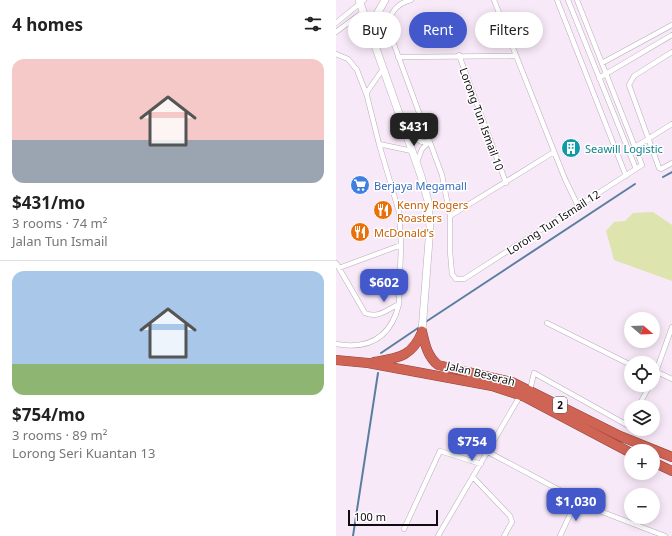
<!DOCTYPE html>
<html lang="en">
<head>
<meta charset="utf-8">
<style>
  :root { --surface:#fff; --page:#f2f2f2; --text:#222; --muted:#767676; --line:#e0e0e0; --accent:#4258cb }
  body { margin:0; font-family:"Noto Sans",sans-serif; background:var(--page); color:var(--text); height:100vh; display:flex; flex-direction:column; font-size:15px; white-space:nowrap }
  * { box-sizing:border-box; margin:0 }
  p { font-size:13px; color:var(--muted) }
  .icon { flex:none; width:22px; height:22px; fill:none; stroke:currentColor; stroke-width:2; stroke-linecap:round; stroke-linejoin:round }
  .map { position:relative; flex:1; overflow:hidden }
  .details { display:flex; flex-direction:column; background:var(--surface); width:336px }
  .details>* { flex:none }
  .top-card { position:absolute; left:12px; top:12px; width:264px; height:36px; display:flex; gap:8px }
  .needle { width:26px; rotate:109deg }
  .controls { position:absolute; left:288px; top:312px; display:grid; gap:8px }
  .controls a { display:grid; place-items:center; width:36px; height:36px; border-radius:50%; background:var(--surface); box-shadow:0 2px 10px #0003; font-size:20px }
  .scale { position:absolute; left:12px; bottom:10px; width:90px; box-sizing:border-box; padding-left:4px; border:2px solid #100b10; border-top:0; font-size:11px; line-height:14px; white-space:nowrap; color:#100b10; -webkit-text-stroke:3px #fff; paint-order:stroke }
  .price { position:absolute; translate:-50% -34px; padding:0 9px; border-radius:8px; background:var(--accent); color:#fff; font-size:13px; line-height:26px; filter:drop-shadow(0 1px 2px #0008) }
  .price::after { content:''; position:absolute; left:50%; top:24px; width:12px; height:9px; margin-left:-6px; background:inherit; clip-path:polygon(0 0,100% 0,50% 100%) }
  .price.active { background:#222; color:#fff }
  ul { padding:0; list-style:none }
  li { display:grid; align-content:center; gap:8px; height:212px; padding:0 12px }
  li+li { border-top:1px solid var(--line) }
  li span { display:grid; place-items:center; height:124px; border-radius:12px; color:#555 }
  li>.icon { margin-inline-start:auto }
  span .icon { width:72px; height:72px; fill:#fffc; stroke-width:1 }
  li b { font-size:17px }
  h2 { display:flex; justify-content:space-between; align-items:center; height:48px; padding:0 12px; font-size:17px }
  .tag { padding:0 14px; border-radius:18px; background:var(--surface); box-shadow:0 2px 10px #0003; font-size:14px; line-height:36px }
  .tag.active { background:var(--accent); color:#fff }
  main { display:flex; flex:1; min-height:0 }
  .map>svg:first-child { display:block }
  .green { fill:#dde4ad }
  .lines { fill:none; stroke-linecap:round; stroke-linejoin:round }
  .stream { stroke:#5b7ea0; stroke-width:2 }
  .street-casing { stroke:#baacba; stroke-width:5.5 }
  .secondary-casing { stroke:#baacba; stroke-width:8 }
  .highway-casing { stroke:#8d453c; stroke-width:10 }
  .street { stroke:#fff; stroke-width:4.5 }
  .secondary { stroke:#fff; stroke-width:7 }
  .highway { stroke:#d06454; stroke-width:9 }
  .labels { text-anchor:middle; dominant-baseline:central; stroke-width:3; stroke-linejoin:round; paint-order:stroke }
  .shield { fill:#fff; stroke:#585458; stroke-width:1 }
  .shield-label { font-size:10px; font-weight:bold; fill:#100b10 }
  .street-label { font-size:11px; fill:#100b10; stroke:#fff }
  .culture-label { font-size:11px; fill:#0d838f; stroke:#fff; text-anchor:start }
  .shop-label { font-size:11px; fill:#366cbe; stroke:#fff; text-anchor:start }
  .food-label { font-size:11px; fill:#c56008; stroke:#fff; text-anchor:start }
</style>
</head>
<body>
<main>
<section class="details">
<h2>4 homes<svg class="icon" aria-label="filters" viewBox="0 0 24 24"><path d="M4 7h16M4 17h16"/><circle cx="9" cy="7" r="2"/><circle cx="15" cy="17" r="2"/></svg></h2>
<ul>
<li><span style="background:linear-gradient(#f6c9c9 65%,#9aa5b1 0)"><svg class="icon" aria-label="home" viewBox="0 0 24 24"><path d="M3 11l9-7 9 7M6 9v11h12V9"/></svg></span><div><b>$431/mo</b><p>3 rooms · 74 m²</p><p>Jalan Tun Ismail</p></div></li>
<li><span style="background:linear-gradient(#a9c7e8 75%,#8fb573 0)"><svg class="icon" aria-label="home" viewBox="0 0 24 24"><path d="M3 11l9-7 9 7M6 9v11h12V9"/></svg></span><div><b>$754/mo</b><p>3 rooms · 89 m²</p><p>Lorong Seri Kuantan 13</p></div></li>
</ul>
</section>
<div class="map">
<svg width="336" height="536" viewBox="0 0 336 536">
  <rect width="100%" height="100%" fill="#f8e9f8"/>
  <path class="green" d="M 317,212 L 336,225 L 336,281 L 278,260 L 270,231 L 278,222 L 289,221 L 297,213 Z"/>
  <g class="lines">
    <path class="stream" d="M 327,177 L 336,172
      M 88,323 L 299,184
      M 45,353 L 85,326
      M 17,536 L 42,373"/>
    <defs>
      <path id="street" d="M 75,0 C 60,3 51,16 53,31 L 106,175 L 114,216 L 114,251 L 116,274 L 120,279 L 128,279 L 306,165 L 241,0
        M 158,0 L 229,179 L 242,206
        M 221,0 L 290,176
        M 232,0 L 300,169
        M 0,23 L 28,0
        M 0,32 L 27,12
        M 336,52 L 298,76 L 293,85 L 323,168 L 325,169 L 336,163
        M 0,54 L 12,59 L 21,70 L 31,96 L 43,144 L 63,212 L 65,245 L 63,304 C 52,309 42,319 29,313 L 0,263
        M 123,55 L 170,183
        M 62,57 L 180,56
        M 266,63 L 336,25
        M 263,78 L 336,35
        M 31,96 L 31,92 L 47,69
        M 71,134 L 86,142 L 93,142
        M 43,144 L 76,151
        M 299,147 L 336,124
        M 81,162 L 86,149 L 93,142
        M 114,216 L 218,152
        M 3,268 L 65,245
        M 211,323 L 295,365
        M 0,344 C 34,350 55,337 63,304
        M 321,372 L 336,379
        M 317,380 L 336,327
        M 194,390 L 198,373 L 291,425 L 295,418
        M 302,407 L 314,385
        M 152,452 L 261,510 L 329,536
        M 137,477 L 174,516 L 176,522 L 168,536
        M 68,529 L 104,451 L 145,464
        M 102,536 L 184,396
        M 224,536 L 241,500"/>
      <path id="secondary" d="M 23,0 L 85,176 L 92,201 L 94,227 L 86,331
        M 38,37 L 41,14 L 49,0"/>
      <path id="highway" d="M 86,331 C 89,344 91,356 102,365 L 176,382 L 284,436 L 336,457
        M 0,360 L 32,363 L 156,386 L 189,397 L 295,453
        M 38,362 C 62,358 76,357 86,332
        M 317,462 L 336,471"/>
    </defs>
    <use href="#street" class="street-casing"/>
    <use href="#secondary" class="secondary-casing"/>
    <use href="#highway" class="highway-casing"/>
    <use href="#street" class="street"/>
    <use href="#secondary" class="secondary"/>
    <use href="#highway" class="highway"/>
  </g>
  <defs>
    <symbol id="building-disc" viewBox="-11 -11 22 22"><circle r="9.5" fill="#0f9aa8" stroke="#fff"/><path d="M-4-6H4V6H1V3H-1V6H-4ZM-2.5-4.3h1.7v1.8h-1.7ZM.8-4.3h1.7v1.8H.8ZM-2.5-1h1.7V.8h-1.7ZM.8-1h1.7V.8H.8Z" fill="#fff"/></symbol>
    <symbol id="supermarket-disc" viewBox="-11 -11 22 22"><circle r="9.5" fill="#3f7fe0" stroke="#fff"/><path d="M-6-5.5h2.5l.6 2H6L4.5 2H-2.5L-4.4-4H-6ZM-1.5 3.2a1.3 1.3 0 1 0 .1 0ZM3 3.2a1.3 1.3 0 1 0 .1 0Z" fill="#fff"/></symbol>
    <symbol id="restaurant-disc" viewBox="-11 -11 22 22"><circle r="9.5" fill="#e8710a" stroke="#fff"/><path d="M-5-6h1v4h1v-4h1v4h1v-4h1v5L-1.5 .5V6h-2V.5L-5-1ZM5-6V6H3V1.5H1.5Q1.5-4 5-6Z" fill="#fff"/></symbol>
  </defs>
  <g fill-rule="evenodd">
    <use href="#building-disc" x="224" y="137" width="22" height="22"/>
    <use href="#supermarket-disc" x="13" y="174" width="22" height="22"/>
    <use href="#restaurant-disc" x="36" y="199" width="22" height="22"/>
    <use href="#restaurant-disc" x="13" y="221" width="22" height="22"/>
  </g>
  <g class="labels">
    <rect class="shield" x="217" y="397" width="14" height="16" rx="3"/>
    <g class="shield-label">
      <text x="224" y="405">2</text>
    </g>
    <g class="street-label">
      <text transform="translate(146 119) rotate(70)">Lorong Tun Ismail 10</text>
      <text transform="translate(217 222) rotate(-33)">Lorong Tun Ismail 12</text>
      <text transform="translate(145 373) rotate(14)">Jalan Beserah</text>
    </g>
    <g class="culture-label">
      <text x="249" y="148">Seawill Logistic</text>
    </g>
    <g class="shop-label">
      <text x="38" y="185">Berjaya Megamall</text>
    </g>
    <g class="food-label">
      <text x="61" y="204">Kenny Rogers<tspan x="61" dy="13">Roasters</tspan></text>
      <text x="38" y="232">McDonald's</text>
    </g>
  </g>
</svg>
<div class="controls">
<a><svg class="needle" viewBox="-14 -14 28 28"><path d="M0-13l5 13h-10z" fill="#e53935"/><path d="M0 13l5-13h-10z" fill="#767676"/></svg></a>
<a><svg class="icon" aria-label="locate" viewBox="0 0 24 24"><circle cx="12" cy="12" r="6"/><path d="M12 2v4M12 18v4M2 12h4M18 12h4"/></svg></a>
<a><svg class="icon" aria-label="layers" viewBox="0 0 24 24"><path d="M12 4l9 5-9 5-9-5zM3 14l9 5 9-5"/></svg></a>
<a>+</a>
<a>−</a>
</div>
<div class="scale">100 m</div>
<b class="price active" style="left:78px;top:147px">$431</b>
<b class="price" style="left:48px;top:303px">$602</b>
<b class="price" style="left:136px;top:462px">$754</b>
<b class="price" style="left:240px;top:522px">$1,030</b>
<div class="top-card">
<a class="tag">Buy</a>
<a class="tag active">Rent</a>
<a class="tag">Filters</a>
</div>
</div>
</main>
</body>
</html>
